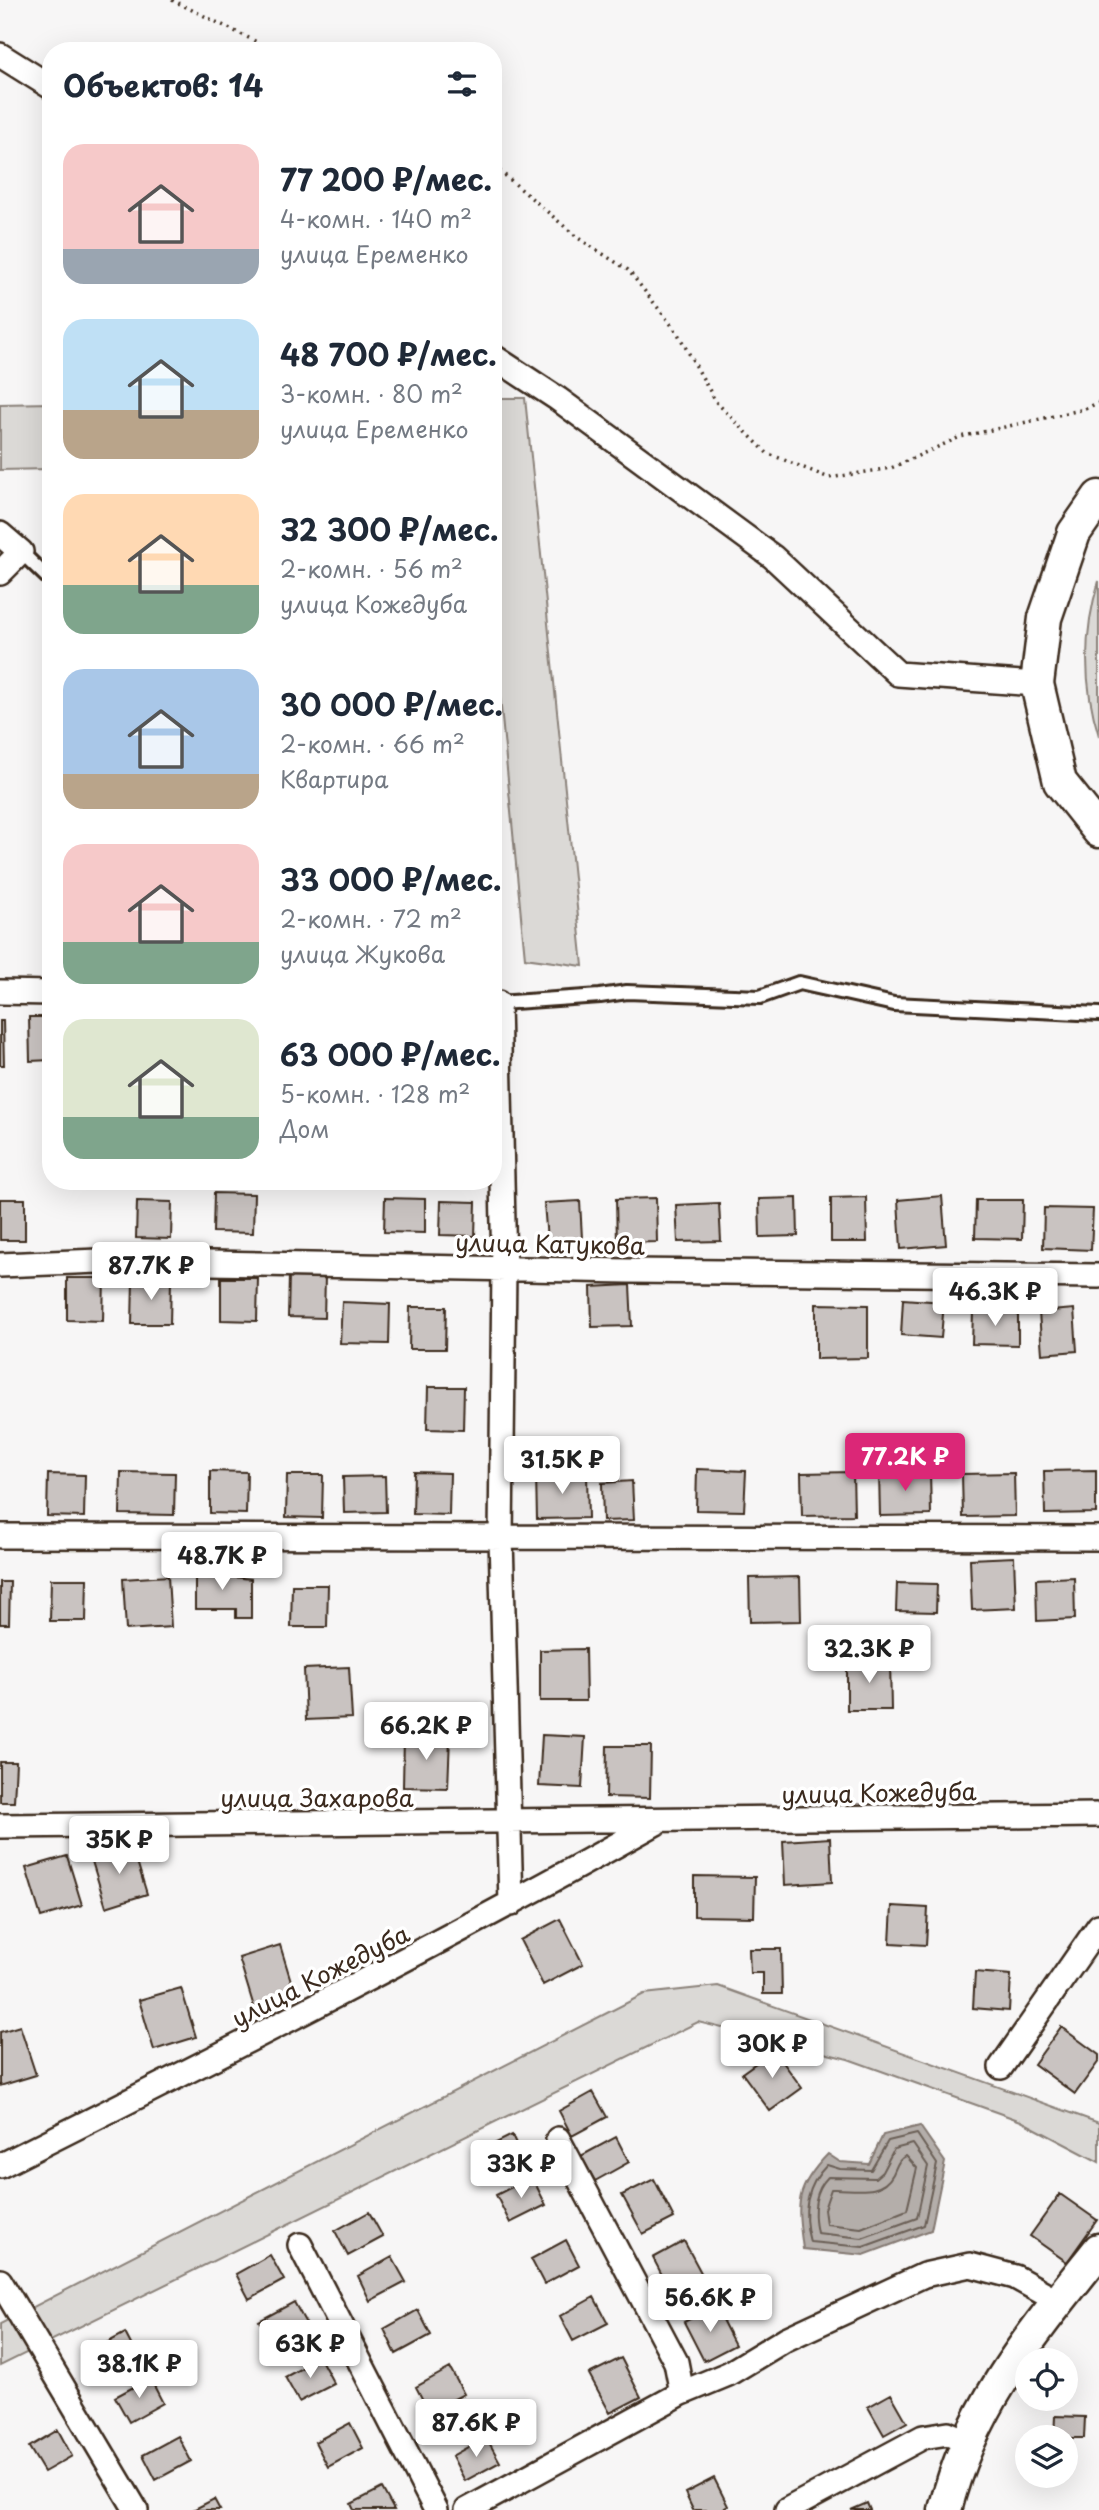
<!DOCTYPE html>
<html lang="ru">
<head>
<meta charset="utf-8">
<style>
  :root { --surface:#fff; --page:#f2f2f3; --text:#1f2937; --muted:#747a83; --accent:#db2777 }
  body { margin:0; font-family:"Playpen Sans",sans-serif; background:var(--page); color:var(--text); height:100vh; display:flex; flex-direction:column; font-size:26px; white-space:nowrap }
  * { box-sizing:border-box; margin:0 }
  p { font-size:23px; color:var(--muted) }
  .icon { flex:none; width:38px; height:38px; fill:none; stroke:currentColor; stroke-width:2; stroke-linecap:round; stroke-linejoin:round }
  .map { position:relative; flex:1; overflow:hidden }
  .panel { position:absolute; left:42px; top:42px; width:460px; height:1148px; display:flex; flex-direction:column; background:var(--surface); border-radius:28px; box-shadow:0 7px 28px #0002 }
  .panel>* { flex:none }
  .controls { position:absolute; left:1015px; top:2348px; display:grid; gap:14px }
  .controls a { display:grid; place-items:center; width:63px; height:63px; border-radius:50%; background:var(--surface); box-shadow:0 7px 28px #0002; font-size:35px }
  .price { position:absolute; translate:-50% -60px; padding:0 16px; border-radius:7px; background:#fff; color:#222; font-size:23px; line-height:46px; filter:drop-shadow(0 2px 4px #0008) }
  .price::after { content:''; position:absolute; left:50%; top:42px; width:21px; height:16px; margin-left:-10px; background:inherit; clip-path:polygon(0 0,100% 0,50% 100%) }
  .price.active { background:var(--accent); color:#fff }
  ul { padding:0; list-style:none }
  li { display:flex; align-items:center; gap:21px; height:175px; padding:0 21px }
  li span { display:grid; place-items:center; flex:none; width:196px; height:140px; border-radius:21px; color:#555 }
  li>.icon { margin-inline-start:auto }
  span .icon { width:84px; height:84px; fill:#fffc; stroke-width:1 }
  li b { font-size:30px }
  h2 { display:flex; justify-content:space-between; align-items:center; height:84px; padding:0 21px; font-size:30px }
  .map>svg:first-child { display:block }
  .green { fill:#dbd9d6; stroke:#8b827a; stroke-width:2 }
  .water { fill:#b4aeaa; stroke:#847972; stroke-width:2 }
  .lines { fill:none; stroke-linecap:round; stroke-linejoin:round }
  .shore { stroke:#6b5f56; stroke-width:2 }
  .building { fill:#c9c3c1; stroke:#3b2a1e; stroke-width:2 }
  .service-casing { stroke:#3b2a1e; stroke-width:18 }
  .minor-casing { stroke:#3b2a1e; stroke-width:28 }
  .secondary-casing { stroke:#3b2a1e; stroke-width:37 }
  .path { stroke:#3b2a1e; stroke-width:3.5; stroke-dasharray:2 5; stroke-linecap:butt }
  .service { stroke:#fff; stroke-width:12 }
  .minor { stroke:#fff; stroke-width:23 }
  .secondary { stroke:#fff; stroke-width:32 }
  .labels { text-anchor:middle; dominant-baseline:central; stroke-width:7; stroke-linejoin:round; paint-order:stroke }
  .street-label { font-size:24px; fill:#3b2a1e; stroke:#fff }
</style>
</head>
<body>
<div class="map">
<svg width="1099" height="2510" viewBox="0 0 1099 2510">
  <rect width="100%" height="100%" fill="#f7f6f6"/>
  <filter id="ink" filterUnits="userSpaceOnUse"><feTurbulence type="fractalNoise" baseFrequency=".0143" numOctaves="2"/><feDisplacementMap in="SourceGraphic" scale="14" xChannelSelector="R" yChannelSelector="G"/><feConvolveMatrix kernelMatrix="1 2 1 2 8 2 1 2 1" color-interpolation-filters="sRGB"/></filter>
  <g filter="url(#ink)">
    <path class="green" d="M 494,398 L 525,398 L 583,966 L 525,958 L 494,634 Z
      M 51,403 L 51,469 L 0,470 L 0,404 Z
      M 1099,581 L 1099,736 C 1083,686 1083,631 1099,581 Z
      M 718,1986 L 1099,2123 L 1099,2162 L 1021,2121 L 848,2059 L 698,2022 L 0,2366 L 0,2324 L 644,1994 Z"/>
    <path class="water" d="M 920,2126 L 945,2162 L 931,2230 L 864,2255 L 803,2249 C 797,2203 794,2189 828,2154 L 840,2162 L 869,2164 L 883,2135 Z"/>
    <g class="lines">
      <path class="shore" d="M 917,2134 L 937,2164 L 924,2225 L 863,2247 L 810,2242 C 802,2213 805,2187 827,2165 L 840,2169 L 871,2170 L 888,2141 Z
        M 913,2144 L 928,2166 L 917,2218 L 862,2238 L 817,2233 C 813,2214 813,2192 828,2177 L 875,2178 L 882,2172 L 894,2149 Z
        M 906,2156 L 917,2168 L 907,2210 L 861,2228 L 826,2224 L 824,2209 L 831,2189 C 853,2188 881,2197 893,2174 C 897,2166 898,2159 906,2156 Z"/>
    </g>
    <path class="building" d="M 29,1017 L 51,1017 L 51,1060 L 30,1061 Z
      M 0,1021 L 3,1021 L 4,1065 L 0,1065 Z
      M 214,1193 L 254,1194 L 253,1233 L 213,1232 Z
      M 942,1196 L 946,1245 L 901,1249 L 898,1200 Z
      M 866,1197 L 867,1242 L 831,1242 L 831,1198 Z
      M 385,1198 L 425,1199 L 425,1233 L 384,1232 Z
      M 656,1198 L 657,1242 L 617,1243 L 616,1199 Z
      M 797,1198 L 798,1236 L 760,1237 L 759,1199 Z
      M 0,1199 L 25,1199 L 25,1240 L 0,1240 Z
      M 976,1200 L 1023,1200 L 1022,1239 L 975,1238 Z
      M 137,1201 L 172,1202 L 171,1239 L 136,1238 Z
      M 441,1201 L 476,1202 L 475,1236 L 440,1235 Z
      M 580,1201 L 582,1238 L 547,1240 L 544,1203 Z
      M 719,1203 L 721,1241 L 678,1242 L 676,1205 Z
      M 1044,1208 L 1093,1209 L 1091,1250 L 1043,1248 Z
      M 289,1275 L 325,1276 L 324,1318 L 288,1317 Z
      M 67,1278 L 104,1278 L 103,1321 L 67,1320 Z
      M 221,1278 L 258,1278 L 257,1321 L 221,1320 Z
      M 133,1280 L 171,1280 L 170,1324 L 132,1324 Z
      M 630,1285 L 632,1326 L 592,1327 L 591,1287 Z
      M 903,1299 L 944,1302 L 941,1338 L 901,1335 Z
      M 342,1302 L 390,1304 L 389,1344 L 340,1343 Z
      M 816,1304 L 868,1305 L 868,1358 L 816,1359 Z
      M 410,1307 L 446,1307 L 445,1349 L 409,1349 Z
      M 1074,1309 L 1077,1351 L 1042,1354 L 1039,1312 Z
      M 973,1311 L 1018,1312 L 1018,1345 L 972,1344 Z
      M 428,1387 L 464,1387 L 463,1430 L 427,1429 Z
      M 697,1469 L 746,1471 L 744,1511 L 696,1510 Z
      M 1096,1470 L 1096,1513 L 1045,1514 L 1044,1471 Z
      M 210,1471 L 247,1472 L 246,1514 L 210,1513 Z
      M 930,1471 L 931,1515 L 880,1516 L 879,1472 Z
      M 121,1472 L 175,1473 L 174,1515 L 120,1514 Z
      M 414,1472 L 450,1473 L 449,1515 L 413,1514 Z
      M 853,1472 L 854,1515 L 802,1516 L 801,1473 Z
      M 1014,1473 L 1015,1516 L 963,1517 L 962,1474 Z
      M 48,1474 L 85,1475 L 84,1517 L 47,1516 Z
      M 587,1474 L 588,1518 L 537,1519 L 536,1475 Z
      M 287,1475 L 323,1475 L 322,1518 L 286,1517 Z
      M 385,1476 L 386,1512 L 344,1513 L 343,1477 Z
      M 632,1481 L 634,1520 L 603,1521 L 602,1483 Z
      M 1014,1557 L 1016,1608 L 972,1610 L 970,1559 Z
      M 195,1567 L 218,1567 L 218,1575 L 251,1579 L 251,1618 L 236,1618 L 236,1609 L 195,1609 Z
      M 168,1576 L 171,1627 L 126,1630 L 123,1579 Z
      M 800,1577 L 801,1621 L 750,1622 L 749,1578 Z
      M 1074,1577 L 1075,1619 L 1037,1621 L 1036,1579 Z
      M 51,1579 L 87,1579 L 86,1621 L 50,1621 Z
      M 0,1582 L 10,1582 L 9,1624 L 0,1624 Z
      M 897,1583 L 937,1584 L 936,1612 L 896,1611 Z
      M 292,1585 L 328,1585 L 327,1627 L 291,1627 Z
      M 585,1649 L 586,1701 L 540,1701 L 540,1650 Z
      M 847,1659 L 890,1659 L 891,1710 L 847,1710 Z
      M 349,1667 L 352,1718 L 306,1720 L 304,1669 Z
      M 542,1735 L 585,1737 L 582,1788 L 539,1786 Z
      M 404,1736 L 450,1737 L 448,1788 L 403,1787 Z
      M 607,1746 L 651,1746 L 650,1798 L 606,1797 Z
      M 0,1762 L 16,1762 L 14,1802 L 0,1802 Z
      M 830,1838 L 832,1882 L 785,1885 L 783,1841 Z
      M 132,1845 L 147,1894 L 106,1907 L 91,1858 Z
      M 67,1856 L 82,1905 L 41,1917 L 26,1868 Z
      M 694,1876 L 755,1877 L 754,1917 L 694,1916 Z
      M 892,1906 L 928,1908 L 926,1945 L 890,1943 Z
      M 560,1919 L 583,1964 L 543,1985 L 520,1940 Z
      M 280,1945 L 295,1994 L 254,2007 L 239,1958 Z
      M 749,1949 L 781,1949 L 782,1994 L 763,1994 L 763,1973 L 750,1973 Z
      M 975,1972 L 1011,1975 L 1009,2011 L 973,2008 Z
      M 181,1988 L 196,2037 L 154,2050 L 139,2000 Z
      M 20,2026 L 36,2075 L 0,2086 L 0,2032 Z
      M 1061,2027 L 1099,2055 L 1099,2061 L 1075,2094 L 1034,2064 Z
      M 774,2050 L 802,2088 L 770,2111 L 742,2073 Z
      M 593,2092 L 607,2117 L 572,2136 L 559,2111 Z
      M 512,2135 L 525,2163 L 487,2181 L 474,2154 Z
      M 616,2137 L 629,2162 L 595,2181 L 581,2156 Z
      M 532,2177 L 546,2205 L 510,2223 L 496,2195 Z
      M 654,2179 L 674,2218 L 643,2234 L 622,2195 Z
      M 1060,2194 L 1097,2220 L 1067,2262 L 1030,2236 Z
      M 369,2212 L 383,2237 L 348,2256 L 335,2231 Z
      M 566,2240 L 579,2265 L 544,2284 L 531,2259 Z
      M 684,2241 L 705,2280 L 673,2296 L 653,2258 Z
      M 270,2255 L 284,2280 L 249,2299 L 236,2274 Z
      M 392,2257 L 406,2282 L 370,2301 L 358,2276 Z
      M 594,2297 L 608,2323 L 573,2341 L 560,2316 Z
      M 294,2302 L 308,2327 L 273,2346 L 259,2321 Z
      M 715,2306 L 735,2345 L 704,2361 L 684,2322 Z
      M 418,2310 L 431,2335 L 396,2354 L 384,2329 Z
      M 125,2333 L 138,2358 L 104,2377 L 90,2352 Z
      M 320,2358 L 334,2384 L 299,2402 L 285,2377 Z
      M 621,2358 L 641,2397 L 610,2413 L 589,2374 Z
      M 450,2368 L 464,2394 L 429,2412 L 416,2387 Z
      M 150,2378 L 163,2403 L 129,2422 L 115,2397 Z
      M 891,2394 L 907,2422 L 884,2435 L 868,2407 Z
      M 1055,2416 L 1085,2417 L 1084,2438 L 1054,2438 Z
      M 350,2423 L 363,2448 L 328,2467 L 315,2442 Z
      M 58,2430 L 72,2456 L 44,2472 L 29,2447 Z
      M 178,2436 L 191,2461 L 156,2480 L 143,2455 Z
      M 486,2437 L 500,2462 L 465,2481 L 452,2456 Z
      M 714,2478 L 728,2506 L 721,2510 L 693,2510 L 685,2493 Z
      M 382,2488 L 394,2510 L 354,2510 L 351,2504 Z
      M 214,2499 L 220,2510 L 193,2510 Z
      M 867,2503 L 870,2510 L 851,2510 Z"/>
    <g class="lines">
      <defs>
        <path id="service" d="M 21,552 L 51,581
          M 498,1003 L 600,996 L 627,992 L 760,997 L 799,983 L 894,1004 L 1099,1014"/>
        <path id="minor" d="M 0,55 L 51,87
          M 494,357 L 558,399 L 773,557 L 898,674 L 1037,684
          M 0,534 L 21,552 L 0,573
          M 0,992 L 51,993
          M 494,1003 L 498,1003 L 504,1268 L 501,1538 L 511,1904
          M 0,1265 L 99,1261 L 628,1271 L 1099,1276
          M 0,1536 L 1099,1538
          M 0,1826 L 1099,1815
          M 1001,2067 L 1099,1926
          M 0,2166 C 221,2055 441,1944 656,1823
          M 300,2245 L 436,2510
          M 0,2281 L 136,2510
          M 682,2393 L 728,2374 L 786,2339 L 924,2275 L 970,2265 L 1015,2277 L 1058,2301
          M 467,2510 L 682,2393 L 676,2362 L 558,2139
          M 787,2510 L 923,2437 L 948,2433 L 967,2441"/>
        <path id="secondary" d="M 1099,497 L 1074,533 L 1045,618 L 1037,684 L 1060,782 L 1099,831
          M 945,2510 C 971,2405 1033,2333 1099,2250"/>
      </defs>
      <use href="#service" class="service-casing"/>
      <use href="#minor" class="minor-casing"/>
      <use href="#secondary" class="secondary-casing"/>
      <path class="path" d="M 172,0 L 275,51
        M 494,166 L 578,238 L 628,270 L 677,332 L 716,402 L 767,453 L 829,478 L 891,468 L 960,437 L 1085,409 L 1099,402"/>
      <use href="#service" class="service"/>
      <use href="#minor" class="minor"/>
      <use href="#secondary" class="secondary"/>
    </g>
  </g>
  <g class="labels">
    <g class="street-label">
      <text transform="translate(550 1243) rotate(1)">улица Катукова</text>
      <text transform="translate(879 1792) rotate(-1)">улица Кожедуба</text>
      <text x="317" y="1797">улица Захарова</text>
      <text transform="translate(320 1975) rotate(-27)">улица Кожедуба</text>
    </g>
  </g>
</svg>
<div class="controls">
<a><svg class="icon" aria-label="locate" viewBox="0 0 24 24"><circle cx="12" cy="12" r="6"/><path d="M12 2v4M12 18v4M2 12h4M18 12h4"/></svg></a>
<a><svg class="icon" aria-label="layers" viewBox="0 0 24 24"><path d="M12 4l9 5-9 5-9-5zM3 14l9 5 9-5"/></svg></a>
</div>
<b class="price" style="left:151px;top:1302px">87.7K ₽</b>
<b class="price" style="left:995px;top:1328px">46.3K ₽</b>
<b class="price active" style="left:905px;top:1493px">77.2K ₽</b>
<b class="price" style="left:562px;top:1496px">31.5K ₽</b>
<b class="price" style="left:222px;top:1592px">48.7K ₽</b>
<b class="price" style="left:869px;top:1685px">32.3K ₽</b>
<b class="price" style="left:426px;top:1762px">66.2K ₽</b>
<b class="price" style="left:119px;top:1876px">35K ₽</b>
<b class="price" style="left:772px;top:2080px">30K ₽</b>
<b class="price" style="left:521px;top:2200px">33K ₽</b>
<b class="price" style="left:710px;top:2334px">56.6K ₽</b>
<b class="price" style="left:310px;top:2380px">63K ₽</b>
<b class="price" style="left:139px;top:2400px">38.1K ₽</b>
<b class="price" style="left:476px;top:2459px">87.6K ₽</b>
<section class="panel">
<h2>Объектов: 14<svg class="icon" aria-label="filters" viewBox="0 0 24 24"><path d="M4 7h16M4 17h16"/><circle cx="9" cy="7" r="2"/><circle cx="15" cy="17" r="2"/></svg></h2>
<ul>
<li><span style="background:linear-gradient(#f6c9c9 75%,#9aa5b1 0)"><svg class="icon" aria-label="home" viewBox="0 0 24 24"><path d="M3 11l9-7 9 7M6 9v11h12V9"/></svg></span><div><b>77 200 ₽/мес.</b><p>4-комн. · 140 m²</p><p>улица Еременко</p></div></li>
<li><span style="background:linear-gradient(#bfe0f5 65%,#b9a48a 0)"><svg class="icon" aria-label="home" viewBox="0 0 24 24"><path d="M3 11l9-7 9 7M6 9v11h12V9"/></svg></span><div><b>48 700 ₽/мес.</b><p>3-комн. · 80 m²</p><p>улица Еременко</p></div></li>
<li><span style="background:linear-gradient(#ffd9b3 65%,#7fa58c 0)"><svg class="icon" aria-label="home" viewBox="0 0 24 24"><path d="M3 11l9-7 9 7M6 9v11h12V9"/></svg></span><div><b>32 300 ₽/мес.</b><p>2-комн. · 56 m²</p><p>улица Кожедуба</p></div></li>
<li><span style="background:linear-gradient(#a9c7e8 75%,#b9a48a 0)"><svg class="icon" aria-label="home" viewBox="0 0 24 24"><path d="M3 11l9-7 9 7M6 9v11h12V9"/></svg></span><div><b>30 000 ₽/мес.</b><p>2-комн. · 66 m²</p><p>Квартира</p></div></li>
<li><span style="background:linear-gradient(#f6c9c9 70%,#7fa58c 0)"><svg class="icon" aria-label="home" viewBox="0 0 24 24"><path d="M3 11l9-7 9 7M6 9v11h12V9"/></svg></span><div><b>33 000 ₽/мес.</b><p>2-комн. · 72 m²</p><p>улица Жукова</p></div></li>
<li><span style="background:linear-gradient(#dfe7d0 70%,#7fa58c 0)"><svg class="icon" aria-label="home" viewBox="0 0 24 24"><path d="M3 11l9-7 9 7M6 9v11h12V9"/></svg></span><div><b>63 000 ₽/мес.</b><p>5-комн. · 128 m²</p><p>Дом</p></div></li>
</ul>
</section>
</div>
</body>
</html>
